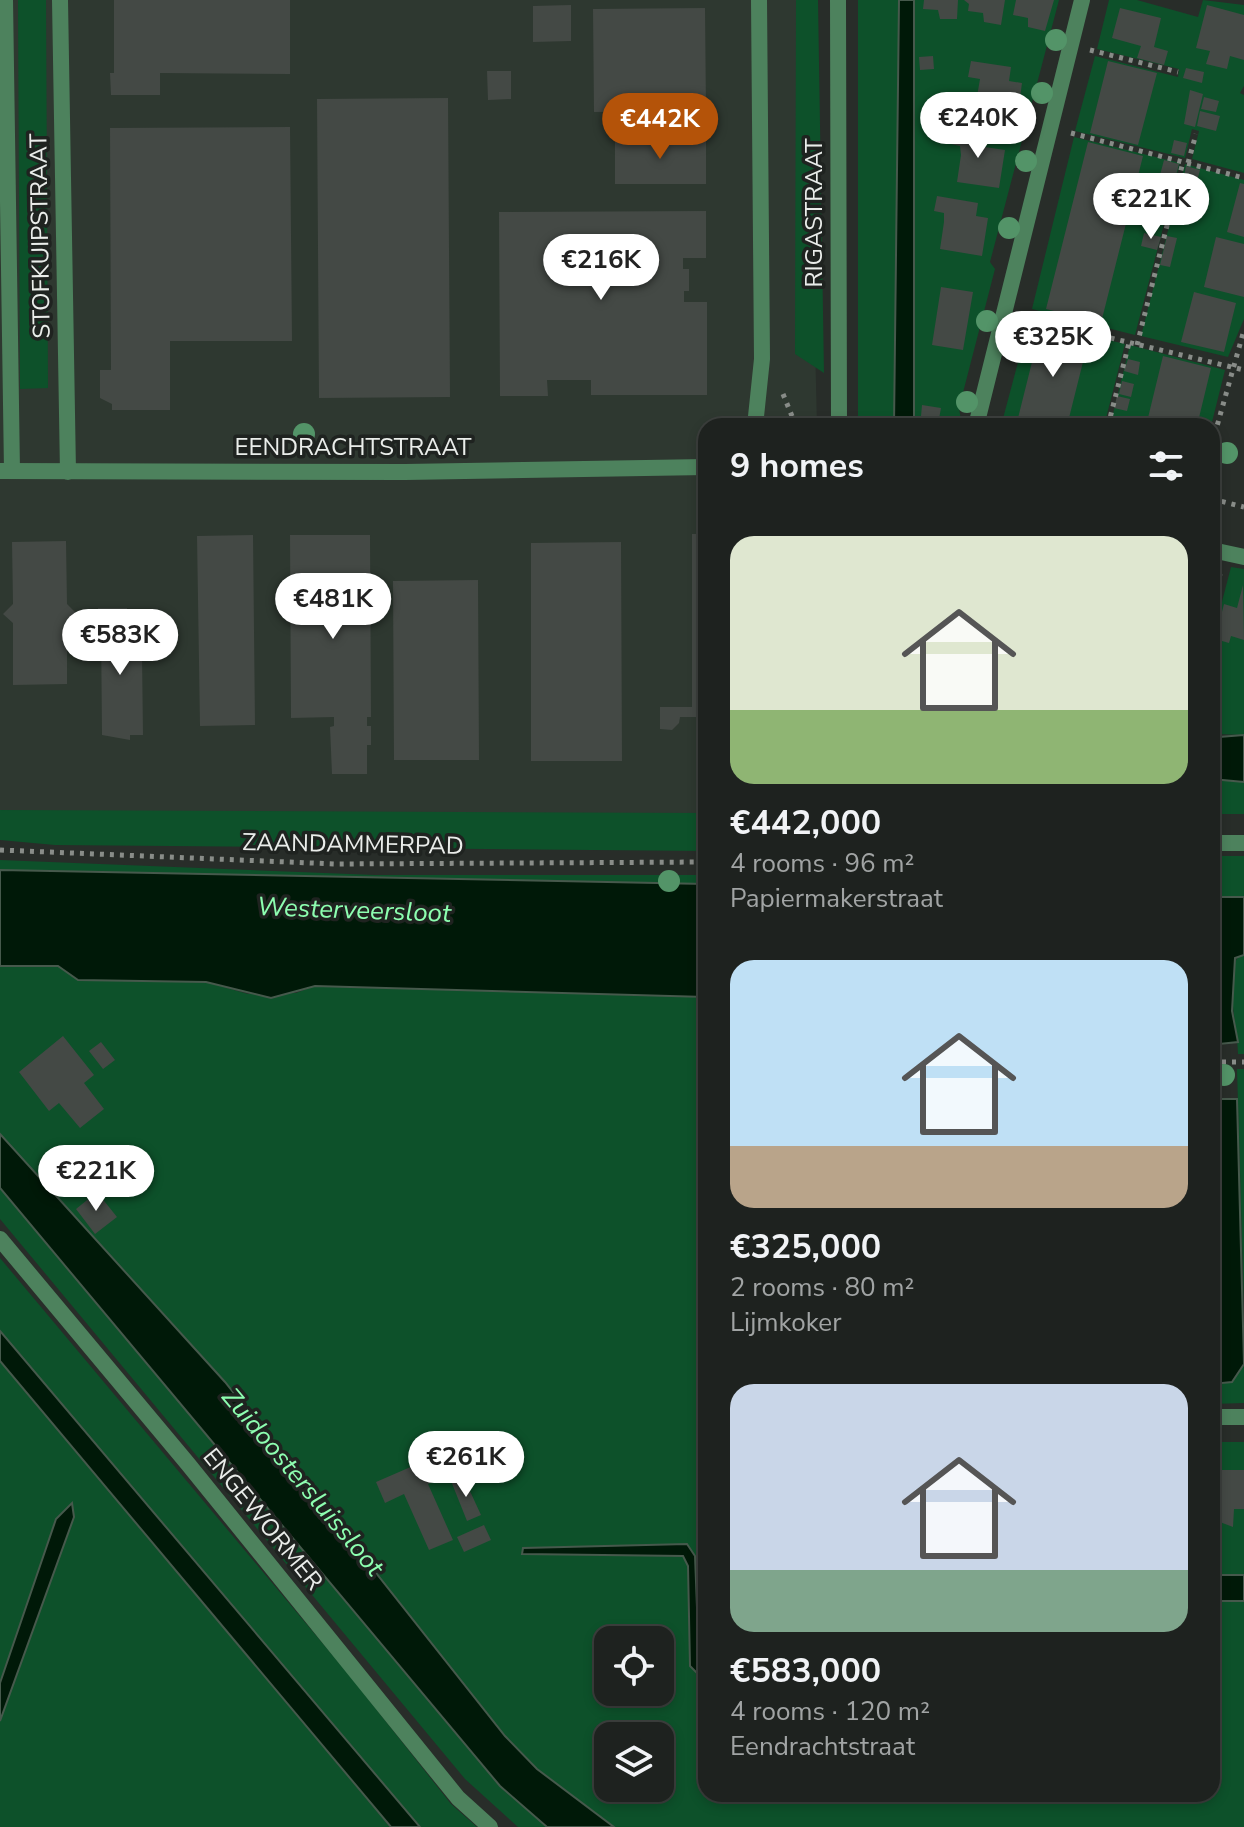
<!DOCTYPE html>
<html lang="en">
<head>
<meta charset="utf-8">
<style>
  :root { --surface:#1e221f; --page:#2b2f2c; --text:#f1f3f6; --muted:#a1a4a4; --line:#3c3f3d; --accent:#b45309 }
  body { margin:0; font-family:"Nunito Sans",sans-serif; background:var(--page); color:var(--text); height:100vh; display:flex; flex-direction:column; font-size:30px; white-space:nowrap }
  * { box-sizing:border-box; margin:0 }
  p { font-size:26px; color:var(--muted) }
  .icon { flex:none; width:44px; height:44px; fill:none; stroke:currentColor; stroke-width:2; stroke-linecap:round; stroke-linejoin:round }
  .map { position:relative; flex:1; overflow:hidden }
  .side { position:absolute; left:698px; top:418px; width:522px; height:1384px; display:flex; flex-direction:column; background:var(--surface); border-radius:24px; box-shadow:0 4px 12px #0003,0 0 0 2px var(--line) }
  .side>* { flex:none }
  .buttons { position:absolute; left:594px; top:1626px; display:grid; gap:16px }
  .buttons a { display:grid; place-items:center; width:80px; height:80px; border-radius:16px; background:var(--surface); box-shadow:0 4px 12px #0003,0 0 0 2px var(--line); font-size:40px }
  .price { position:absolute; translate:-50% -68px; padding:0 18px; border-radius:28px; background:#fff; color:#222; font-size:26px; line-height:52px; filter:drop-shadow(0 2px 4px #0008) }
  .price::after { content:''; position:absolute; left:50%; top:48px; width:24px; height:18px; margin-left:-12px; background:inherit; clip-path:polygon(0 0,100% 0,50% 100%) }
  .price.selected { background:var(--accent); color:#fff }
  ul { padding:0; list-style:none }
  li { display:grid; align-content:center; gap:16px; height:424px; padding:0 32px }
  li span { display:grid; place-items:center; height:248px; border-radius:24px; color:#555 }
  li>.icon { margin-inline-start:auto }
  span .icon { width:144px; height:144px; fill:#fffc; stroke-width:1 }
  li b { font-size:34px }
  h2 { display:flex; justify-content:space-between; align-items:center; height:96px; padding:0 32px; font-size:34px }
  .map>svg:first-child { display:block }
  .built { fill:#2e3830 }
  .green { fill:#0d512a; fill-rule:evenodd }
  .water { fill:#001908; stroke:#46594c; stroke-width:2 }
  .building { fill:#444945 }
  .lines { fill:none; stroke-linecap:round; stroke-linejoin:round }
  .path { stroke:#888c88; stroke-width:5; stroke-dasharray:4 6; stroke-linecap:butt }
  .minor { stroke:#4d825d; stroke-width:16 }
  .tree { fill:#539468 }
  .labels { text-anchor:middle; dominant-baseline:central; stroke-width:7; stroke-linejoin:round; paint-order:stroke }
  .street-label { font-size:24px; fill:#eaedea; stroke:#1f2320 }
  .water-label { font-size:26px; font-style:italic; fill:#8dfeb0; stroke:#1f2320 }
</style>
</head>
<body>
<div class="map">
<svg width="1244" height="1827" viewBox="0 0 1244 1827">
  <rect width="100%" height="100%" fill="#282d29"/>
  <path class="built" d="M 0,0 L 807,0 L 817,426 L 706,426 L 706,834 L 0,830 Z"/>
  <path class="green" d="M 18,0 L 46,0 L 48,388 L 20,389 Z
    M 796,0 L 818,0 L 824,373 L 795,354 Z
    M 858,0 L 899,0 L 894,426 L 858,426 Z
    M 914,0 L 1059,0 L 990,262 L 995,269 L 959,408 L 962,426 L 914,426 Z
    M 1109,0 L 1137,0 L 1198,17 L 1203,0 L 1244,5 L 1244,86 L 1240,93 L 1244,95 L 1244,173 L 1192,159 L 1199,131 L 1192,129 L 1185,158 L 1075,131 L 1095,56 L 1178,77 L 1179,69 L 1097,49 Z
    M 1074,137 L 1180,163 L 1135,335 L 1032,309 Z
    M 1185,164 L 1244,180 L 1244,319 L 1228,357 L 1141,336 Z
    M 1029,321 L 1125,344 L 1104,426 L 1001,426 Z
    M 1130,345 L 1225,370 L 1211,426 L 1110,426 Z
    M 1231,567 L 1244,569 L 1244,735 L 1214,734 L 1216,724 L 1212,715 L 1212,640 Z
    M 1212,779 L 1244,782 L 1244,814 L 1212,814 Z
    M 0,810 L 706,813 L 706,851 L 55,845 L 0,840 Z
    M 1212,856 L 1244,856 L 1244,897 L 1212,897 Z
    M 0,860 L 375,875 L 706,875 L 706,884 L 0,870 Z
    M 1240,955 L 1244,955 L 1244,1054 L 1238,1054 C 1238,1031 1223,971 1240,955 Z
    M 0,966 L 58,966 L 78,980 L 206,982 L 248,994 L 296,993 L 315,986 L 706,997 L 706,1794 L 1212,1794 L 1212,1601 L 1244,1601 L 1244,1827 L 614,1827 L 537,1769 L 505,1736 L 225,1383 L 0,1134 ZM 608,1640 L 660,1640 L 660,1692 L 608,1692 ZM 608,1736 L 660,1736 L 660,1788 L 608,1788 Z
    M 1237,1069 L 1244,1069 L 1244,1306 Z
    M 0,1188 L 500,1786 L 547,1827 L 518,1827 L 465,1779 L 0,1219 Z
    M 0,1258 L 350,1676 L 451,1804 L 477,1827 L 420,1827 L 0,1334 Z
    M 0,1359 L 390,1827 L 0,1827 L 0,1721 L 74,1517 L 56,1519 L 0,1683 Z
    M 1244,1364 L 1244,1403 L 1212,1404 L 1212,1384 L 1222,1384 Z
    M 1212,1442 L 1244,1442 L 1244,1575 L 1212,1575 Z"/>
  <path class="water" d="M 899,0 L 914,0 L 914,426 L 894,426 Z
    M 1244,735 L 1244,782 L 1212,779 L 1212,754 L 1219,737 Z
    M 0,870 L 706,884 L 706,997 L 315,986 L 271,998 L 206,982 L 78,980 L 58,966 L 0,966 Z
    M 1212,897 L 1244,897 L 1244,955 L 1235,958 L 1232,1011 L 1238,1042 L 1219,1044 L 1212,974 Z
    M 1213,1099 L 1237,1099 L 1244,1364 L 1232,1382 L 1212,1384 Z
    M 0,1134 L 225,1382 L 505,1736 L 537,1769 L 614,1827 L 547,1827 L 500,1786 L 0,1188 Z
    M 0,1331 L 420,1827 L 391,1827 L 0,1361 Z
    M 72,1503 L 74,1517 L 0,1721 L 0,1683 L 56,1519 Z
    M 687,1544 L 695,1556 L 699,1659 L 706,1682 L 690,1666 L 688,1566 L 683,1556 L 522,1554 L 523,1548 Z
    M 1212,1575 L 1244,1575 L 1244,1601 L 1212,1601 Z"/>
  <path class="building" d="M 114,0 L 290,0 L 290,74 L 160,73 L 160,95 L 111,95 L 110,73 L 114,73 Z
    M 924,0 L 958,0 L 957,19 L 940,19 L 938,10 L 923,9 Z
    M 964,0 L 1005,0 L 1001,25 L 984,22 L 983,13 L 968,11 L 969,4 Z
    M 1016,0 L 1054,0 L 1045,31 L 1028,27 L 1028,18 L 1013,15 Z
    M 571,5 L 571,41 L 533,42 L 533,6 Z
    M 1207,5 L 1244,15 L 1244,60 L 1230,56 L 1227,69 L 1206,64 L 1210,51 L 1196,48 Z
    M 705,8 L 706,111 L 594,112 L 593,9 Z
    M 1120,8 L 1161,18 L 1154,47 L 1168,51 L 1164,65 L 1137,58 L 1141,46 L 1112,38 Z
    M 933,56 L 934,69 L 920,70 L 919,57 Z
    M 971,61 L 1011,67 L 1009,81 L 1022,83 L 1017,121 L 974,114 L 980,79 L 968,77 Z
    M 1108,61 L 1157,73 L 1138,145 L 1090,133 Z
    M 1186,68 L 1204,72 L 1202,83 L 1183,78 Z
    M 487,71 L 511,71 L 511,99 L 488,100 Z
    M 1190,90 L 1203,94 L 1195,127 L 1184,124 Z
    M 1204,97 L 1219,101 L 1216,112 L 1201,109 Z
    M 448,98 L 450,397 L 319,398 L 317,99 Z
    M 1200,111 L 1220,116 L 1216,131 L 1197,126 Z
    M 290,127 L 292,341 L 170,341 L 170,410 L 112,410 L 112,404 L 100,398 L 100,370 L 111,370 L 110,128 Z
    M 954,129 L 987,134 L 985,147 L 1005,150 L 999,188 L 957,182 L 961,155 L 960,146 L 951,144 Z
    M 615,138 L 706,138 L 706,184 L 615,184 Z
    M 1174,140 L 1187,143 L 1184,156 L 1171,153 Z
    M 1088,142 L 1143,156 L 1101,323 L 1046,309 Z
    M 1164,160 L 1179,164 L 1175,179 L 1160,175 Z
    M 1186,166 L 1200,170 L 1196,185 L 1183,181 Z
    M 1240,183 L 1244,184 L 1244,237 L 1227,232 Z
    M 1177,195 L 1189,198 L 1183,224 L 1171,221 Z
    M 937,196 L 978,203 L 976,216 L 988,218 L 982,256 L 940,249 L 944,222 L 944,213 L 934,211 Z
    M 706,211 L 706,258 L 683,258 L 683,269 L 689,269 L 689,291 L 684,291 L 684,302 L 707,302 L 707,395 L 591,395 L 591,380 L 547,380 L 548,396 L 500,396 L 499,212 Z
    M 1144,233 L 1161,237 L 1157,250 L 1141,246 Z
    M 1167,236 L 1177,238 L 1170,267 L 1160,265 Z
    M 1216,237 L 1244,244 L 1244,297 L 1204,287 Z
    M 941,287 L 973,292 L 963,350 L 932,345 Z
    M 1194,292 L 1236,303 L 1224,352 L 1181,342 Z
    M 1041,326 L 1089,338 L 1067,426 L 1016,426 Z
    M 1163,356 L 1211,368 L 1197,426 L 1146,426 Z
    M 1128,359 L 1140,362 L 1138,375 L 1124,371 Z
    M 1122,381 L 1134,384 L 1131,397 L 1119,394 Z
    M 1117,396 L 1130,399 L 1127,411 L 1114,408 Z
    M 922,405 L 941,408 L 939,419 L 921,416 Z
    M 692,534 L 706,534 L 706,717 L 680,717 L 679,723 L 672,730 L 660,729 L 660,707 L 692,707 Z
    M 253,535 L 255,725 L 200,726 L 197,536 Z
    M 290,535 L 370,535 L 371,717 L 367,717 L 367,726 L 371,726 L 371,745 L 367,745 L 367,774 L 332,774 L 330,727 L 334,726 L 334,717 L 291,718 Z
    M 66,541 L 67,604 L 76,613 L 67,623 L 67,684 L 13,685 L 13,623 L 3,614 L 13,604 L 12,542 Z
    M 621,542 L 622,761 L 531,761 L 531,543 Z
    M 478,580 L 479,760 L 394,760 L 393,581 Z
    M 1243,585 L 1244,640 L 1231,636 L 1229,643 L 1215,639 L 1224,604 L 1237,608 Z
    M 98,608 L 127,608 L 129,654 L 142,654 L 143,735 L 130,735 L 130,740 L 102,735 L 101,627 L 98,627 Z
    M 63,1036 L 94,1075 L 84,1083 L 104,1109 L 80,1128 L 59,1103 L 49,1111 L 19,1072 Z
    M 101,1042 L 115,1060 L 103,1069 L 89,1051 Z
    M 97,1192 L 117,1217 L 95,1234 L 76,1209 Z
    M 429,1459 L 438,1480 L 428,1484 L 453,1540 L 429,1550 L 404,1494 L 385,1503 L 376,1482 Z
    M 1212,1464 L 1221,1464 L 1221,1470 L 1244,1470 L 1244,1509 L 1234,1509 L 1233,1527 L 1212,1519 Z
    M 463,1476 L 481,1515 L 467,1521 L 451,1481 Z
    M 484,1525 L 491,1540 L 464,1552 L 457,1537 Z"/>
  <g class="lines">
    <path class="path" d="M 1090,50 L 1178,72
      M 1071,133 L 1244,178
      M 1188,163 L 1196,134
      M 1023,317 L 1244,370
      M 1137,345 L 1183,162
      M 783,394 L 796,426
      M 1108,426 L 1129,343
      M 1212,444 L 1244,330
      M 1212,499 L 1244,507
      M 1212,605 L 1220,574
      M 0,850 L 335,864 L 706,862
      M 1212,1062 L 1244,1062"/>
    <path class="minor" d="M 5,0 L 12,471
      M 60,0 L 68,472
      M 838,0 L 839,426
      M 755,426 L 762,359 L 759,0
      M 976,426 L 1082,0
      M 0,471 L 405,472 L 706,467
      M 1212,550 L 1244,557
      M 1212,843 L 1244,843
      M 0,1239 L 188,1464 L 458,1798 L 490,1827
      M 1212,1417 L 1244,1417"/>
  </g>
  <g class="tree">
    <circle cx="1056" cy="40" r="11"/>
    <circle cx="1042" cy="93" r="11"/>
    <circle cx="1026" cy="161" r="11"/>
    <circle cx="1009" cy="228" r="11"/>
    <circle cx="987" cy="321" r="11"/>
    <circle cx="967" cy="402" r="11"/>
    <circle cx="304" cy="434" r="11"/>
    <circle cx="1227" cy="453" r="11"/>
    <circle cx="669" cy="881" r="11"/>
    <circle cx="1224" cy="1075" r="11"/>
  </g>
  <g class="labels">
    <g class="street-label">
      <text transform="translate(814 213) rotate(-90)">RIGASTRAAT</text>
      <text transform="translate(40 236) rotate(-91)">STOFKUIPSTRAAT</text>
      <text x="353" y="447">EENDRACHTSTRAAT</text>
      <text transform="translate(353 844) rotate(1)">ZAANDAMMERPAD</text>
      <text transform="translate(263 1519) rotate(51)">ENGEWORMER</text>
    </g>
    <g class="water-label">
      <text transform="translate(354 910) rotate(2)">Westerveersloot</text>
      <text transform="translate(303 1482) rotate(50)">Zuidoostersluissloot</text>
    </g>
  </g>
</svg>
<div class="buttons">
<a><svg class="icon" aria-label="locate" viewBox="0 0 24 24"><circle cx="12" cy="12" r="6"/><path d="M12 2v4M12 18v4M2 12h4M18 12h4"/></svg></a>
<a><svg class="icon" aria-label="layers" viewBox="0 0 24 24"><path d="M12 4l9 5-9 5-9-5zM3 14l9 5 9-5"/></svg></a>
</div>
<b class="price" style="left:978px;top:160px">€240K</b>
<b class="price selected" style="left:660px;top:161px">€442K</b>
<b class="price" style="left:1151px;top:241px">€221K</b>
<b class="price" style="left:601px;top:302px">€216K</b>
<b class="price" style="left:1053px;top:379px">€325K</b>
<b class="price" style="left:333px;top:641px">€481K</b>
<b class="price" style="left:120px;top:677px">€583K</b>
<b class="price" style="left:96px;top:1213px">€221K</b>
<b class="price" style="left:466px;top:1499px">€261K</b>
<section class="side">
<h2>9 homes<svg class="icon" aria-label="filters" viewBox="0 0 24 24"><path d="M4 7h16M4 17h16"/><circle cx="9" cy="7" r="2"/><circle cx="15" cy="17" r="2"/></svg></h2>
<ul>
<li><span style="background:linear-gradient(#dfe7d0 70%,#8fb573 0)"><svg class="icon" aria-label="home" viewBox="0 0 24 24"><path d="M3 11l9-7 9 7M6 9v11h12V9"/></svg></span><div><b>€442,000</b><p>4 rooms · 96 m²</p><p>Papiermakerstraat</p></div></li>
<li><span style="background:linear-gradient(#bfe0f5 75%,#b9a48a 0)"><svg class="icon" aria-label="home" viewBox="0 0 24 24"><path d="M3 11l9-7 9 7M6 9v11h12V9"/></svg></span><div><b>€325,000</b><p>2 rooms · 80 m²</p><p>Lijmkoker</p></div></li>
<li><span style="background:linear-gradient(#c9d6e8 75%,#7fa58c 0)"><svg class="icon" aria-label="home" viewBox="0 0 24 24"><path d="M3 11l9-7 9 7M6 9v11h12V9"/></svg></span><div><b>€583,000</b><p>4 rooms · 120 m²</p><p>Eendrachtstraat</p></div></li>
</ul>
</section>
</div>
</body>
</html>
